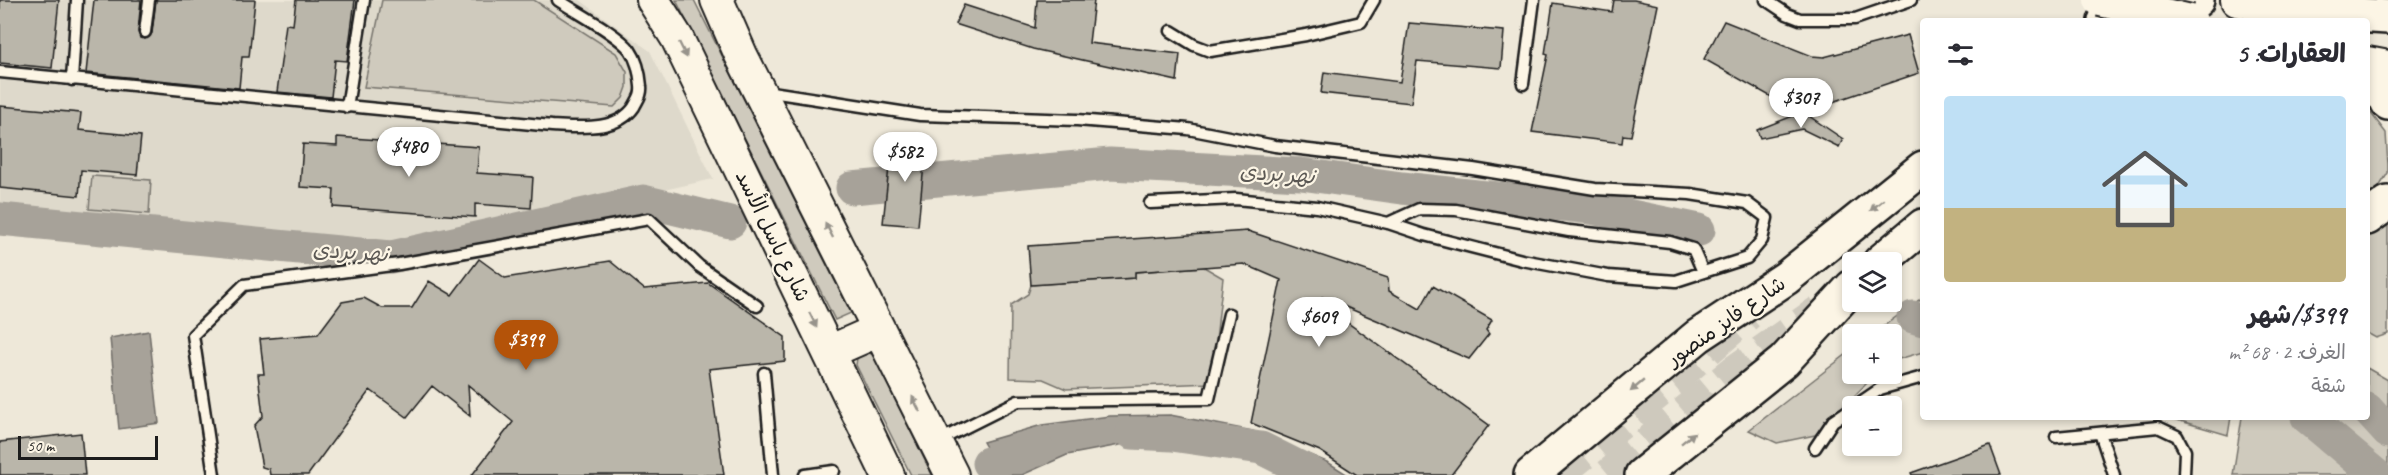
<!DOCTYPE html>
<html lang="ar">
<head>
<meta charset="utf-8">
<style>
  :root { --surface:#fff; --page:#f7f7f7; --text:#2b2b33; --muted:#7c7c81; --accent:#b45309 }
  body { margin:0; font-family:Caveat,"Playpen Sans Arabic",sans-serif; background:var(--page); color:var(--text); direction:rtl; height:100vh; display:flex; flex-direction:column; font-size:22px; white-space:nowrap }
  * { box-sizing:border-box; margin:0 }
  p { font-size:20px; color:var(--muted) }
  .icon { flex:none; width:33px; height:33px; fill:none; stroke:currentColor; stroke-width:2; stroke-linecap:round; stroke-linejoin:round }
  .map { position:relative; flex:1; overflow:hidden; direction:ltr }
  .sheet { position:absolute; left:1920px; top:18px; width:450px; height:402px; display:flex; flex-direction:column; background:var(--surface); border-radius:6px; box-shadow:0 3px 9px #0003; direction:rtl }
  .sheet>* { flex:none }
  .fabs { position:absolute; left:1842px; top:252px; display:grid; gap:12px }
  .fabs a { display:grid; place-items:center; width:60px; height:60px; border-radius:6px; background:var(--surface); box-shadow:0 3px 9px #0003; font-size:30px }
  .scale { position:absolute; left:18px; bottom:15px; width:140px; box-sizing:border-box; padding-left:6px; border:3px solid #1c1c1c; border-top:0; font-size:16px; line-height:21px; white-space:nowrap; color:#1c1c1c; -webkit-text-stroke:4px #fcf5e5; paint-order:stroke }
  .price { position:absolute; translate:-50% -51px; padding:0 14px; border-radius:21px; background:#fff; color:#222; font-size:20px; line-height:39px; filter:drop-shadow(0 2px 3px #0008) }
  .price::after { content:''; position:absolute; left:50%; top:36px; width:18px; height:14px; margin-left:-9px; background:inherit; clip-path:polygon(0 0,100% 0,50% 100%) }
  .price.on { background:var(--accent); color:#fff }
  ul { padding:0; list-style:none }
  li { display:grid; align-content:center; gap:12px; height:318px; padding:0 24px }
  li span { display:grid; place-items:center; height:186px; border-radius:6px; color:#555 }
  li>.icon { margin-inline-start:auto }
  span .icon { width:108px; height:108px; fill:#fffc; stroke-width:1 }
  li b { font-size:26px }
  h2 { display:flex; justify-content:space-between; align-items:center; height:72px; padding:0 24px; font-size:26px }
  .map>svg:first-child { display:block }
  .built { fill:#ded9cb }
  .green { fill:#cfcabd; stroke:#76736c; stroke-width:1.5 }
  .water { fill:#a7a299; stroke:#6f6c67; stroke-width:1.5 }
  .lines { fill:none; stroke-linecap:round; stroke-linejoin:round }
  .river { stroke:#a7a299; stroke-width:33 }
  .building { fill:#bab6aa; stroke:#1c1c1c; stroke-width:1.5 }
  .trunk-tunnel { stroke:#cec9bd; stroke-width:33; stroke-dasharray:33 16; stroke-linecap:butt }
  .service-casing { stroke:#1c1c1c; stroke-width:15 }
  .primary-casing { stroke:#1c1c1c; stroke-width:36 }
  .trunk-casing { stroke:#1c1c1c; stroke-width:38 }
  .service { stroke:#fcf5e5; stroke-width:10 }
  .primary { stroke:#fcf5e5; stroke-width:32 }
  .trunk { stroke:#fcf5e5; stroke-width:33 }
  .primary-bridge-casing { stroke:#1c1c1c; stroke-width:36; stroke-linecap:butt }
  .primary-bridge { stroke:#fcf5e5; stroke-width:32 }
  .oneway { fill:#97938b }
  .labels { text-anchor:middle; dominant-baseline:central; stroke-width:4.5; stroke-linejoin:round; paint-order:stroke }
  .street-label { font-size:21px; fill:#1c1c1c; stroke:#fcf5e5 }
  .water-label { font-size:22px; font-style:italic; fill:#5b5854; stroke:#fcf5e5 }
</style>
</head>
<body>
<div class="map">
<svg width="2388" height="475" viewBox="0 0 2388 475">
  <rect width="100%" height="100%" fill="#eee8d9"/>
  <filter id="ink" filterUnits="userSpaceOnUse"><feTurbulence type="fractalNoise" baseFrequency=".0167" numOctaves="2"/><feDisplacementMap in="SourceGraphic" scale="12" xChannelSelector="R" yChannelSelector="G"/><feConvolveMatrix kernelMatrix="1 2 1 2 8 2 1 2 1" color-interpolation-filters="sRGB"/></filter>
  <g filter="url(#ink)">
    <path class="built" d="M 0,0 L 580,0 L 650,51 L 713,179 L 396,250 L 0,208 Z"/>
    <path class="green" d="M 382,0 L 534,0 L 616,53 L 627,72 L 627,87 L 623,98 L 614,107 L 364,87 Z
      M 676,0 L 694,0 L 851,313 L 835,320 Z
      M 2367,108 L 2386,133 L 2388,166 L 2388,173 L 2372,198 L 2367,200 Z
      M 92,176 L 151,180 L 149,214 L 89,209 Z
      M 2388,215 L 2388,334 L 2376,338 L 2367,333 L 2367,226 Z
      M 1204,267 L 1223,278 L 1211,383 L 1066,389 L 1043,379 L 1010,378 L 1011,305 L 1028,294 L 1031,285 L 1135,278 L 1135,272 Z
      M 1923,297 L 1923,352 L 1892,361 L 1892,334 L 1873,334 Z
      M 1852,350 L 1852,374 L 1876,374 L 1815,435 L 1777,443 L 1749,430 Z
      M 868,352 L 874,356 L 932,475 L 911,475 L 856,365 L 857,358 Z
      M 2367,368 L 2388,380 L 2388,472 L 2382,469 L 2323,417 L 2367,417 Z
      M 2167,417 L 2231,417 L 2228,435 Z
      M 2242,417 L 2291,417 L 2307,425 L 2360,472 L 2367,475 L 2233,475 Z"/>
    <path class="water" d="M 149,331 L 159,423 L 119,429 L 110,338 Z
      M 1170,415 L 1253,431 L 1329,463 L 1348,475 L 1315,475 L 1261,448 L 1172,435 L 1067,455 L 1022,475 L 1002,475 L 983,442 L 1042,425 L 1110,416 Z"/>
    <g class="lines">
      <path class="river" d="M 852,188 L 1110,164 L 1301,174 L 1402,188 L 1592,208 L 1699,230
        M 0,219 L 391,257 L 643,201 L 730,222
        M 1913,317 L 1923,320
        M 2367,409 L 2388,432
        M 2307,417 L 2376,475
        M 1132,433 L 1172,435 L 1261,448 L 1315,475
        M 988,463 L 1038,450"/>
    </g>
    <path class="building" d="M 0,0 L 59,0 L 52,68 L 0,63 Z
      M 94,0 L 141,0 L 138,32 L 140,38 L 145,39 L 152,33 L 156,0 L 255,0 L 249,57 L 242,57 L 239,88 L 86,73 Z
      M 296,0 L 355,0 L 347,61 L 335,60 L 331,97 L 277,92 L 286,24 L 293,25 Z
      M 1037,0 L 1094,0 L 1089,43 L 1180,54 L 1177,81 L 1033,49 L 955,24 L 964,5 L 1035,28 Z
      M 1614,0 L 1634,0 L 1658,5 L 1631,136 L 1623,135 L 1622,143 L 1532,132 L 1548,55 L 1545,54 L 1553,3 L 1612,12 Z
      M 1724,21 L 1812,56 L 1824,57 L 1908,35 L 1919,73 L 1800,113 L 1704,59 Z
      M 1409,23 L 1504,31 L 1501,68 L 1417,61 L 1411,103 L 1321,93 L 1324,72 L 1400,82 Z
      M 0,106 L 81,113 L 79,130 L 141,136 L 137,175 L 81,170 L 79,196 L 0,188 Z
      M 1803,112 L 1843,139 L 1839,147 L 1802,129 L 1760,138 L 1757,130 Z
      M 337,137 L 479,147 L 477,173 L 533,177 L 531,208 L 475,204 L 475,217 L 333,207 L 334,189 L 300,187 L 303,144 L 337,146 Z
      M 892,140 L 926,144 L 918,226 L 883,223 Z
      M 1248,231 L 1388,278 L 1389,291 L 1420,309 L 1433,286 L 1492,320 L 1486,330 L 1489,334 L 1469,359 L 1322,297 L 1319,302 L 1489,425 L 1451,475 L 1357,475 L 1320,451 L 1251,423 L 1281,280 L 1244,264 L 1135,272 L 1135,278 L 1031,285 L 1028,246 Z
      M 479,259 L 505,278 L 610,261 L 644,289 L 708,283 L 785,337 L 785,361 L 709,369 L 724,475 L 472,475 L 513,422 L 468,385 L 470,416 L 432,386 L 407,417 L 370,390 L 308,475 L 270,475 L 269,469 L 262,467 L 254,426 L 263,416 L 258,374 L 264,374 L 260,339 L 318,334 L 342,302 L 364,298 L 382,308 L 412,308 L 429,281 L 452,295 Z
      M 81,433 L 85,475 L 0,475 L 0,442 Z
      M 1990,445 L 2001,475 L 1912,475 L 1911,473 Z"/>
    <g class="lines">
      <path class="trunk-tunnel" d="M 1557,475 L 1671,382 L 1748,314
        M 1609,475 L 1735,371 L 1820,311"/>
      <defs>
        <path id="service" d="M 1766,0 L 1787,14 L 1800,19 L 1855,19 L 1911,0
          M 1171,31 L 1194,45 L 1210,51 L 1306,35 L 1361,22 L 1374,0
          M 145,32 L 149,0
          M 0,72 L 552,126 C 578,127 617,132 634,107 C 638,99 642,95 641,86 C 640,74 637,60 630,50 C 618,34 576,12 558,0
          M 72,80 L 77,0
          M 1523,84 L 1534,0
          M 765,91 L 920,115 L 1077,120 L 1188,129 L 1275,146 L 1473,169 L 1595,189 L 1690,194 L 1747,203 L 1767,218 L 1762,240 L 1747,258 L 1676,281 L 1608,276 L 1522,260 L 1424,235 L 1388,223 L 1317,207 L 1236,199 L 1150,203
          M 347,107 L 364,0
          M 1388,223 L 1419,209 L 1456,210 L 1569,231 L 1670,242 L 1693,249 L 1703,272
          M 764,373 L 773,475
          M 1855,406 L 1880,389 L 1923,377
          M 2100,433 L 2114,475
          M 2056,437 L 2158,427 L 2177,436 L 2185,451 L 2184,475
          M 938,441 L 1018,401 L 1209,399 L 1229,314
          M 1815,448 L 1833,421 L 1852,408
          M 214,475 L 193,335 L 244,285 L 399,264 L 649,219 L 699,266 L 757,306
          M 805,475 L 834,471"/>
        <path id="primary" d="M 653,0 L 677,38 L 888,475
          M 717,0 L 741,55 L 952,475
          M 2237,0 L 2313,16
          M 2367,63 L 2388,67
          M 829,352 L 879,330"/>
        <path id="trunk" d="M 2288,11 L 2388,17
          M 2105,21 L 2131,0
          M 2170,21 L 2197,0
          M 2367,85 L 2385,96 L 2388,103
          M 2367,218 L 2388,203
          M 1880,262 L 1923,226
          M 1531,475 L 1698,336 L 1786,278 L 1923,168
          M 1642,475 L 1784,361 L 1852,287"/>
      </defs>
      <use href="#service" class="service-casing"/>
      <use href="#primary" class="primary-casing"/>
      <use href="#trunk" class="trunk-casing"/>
      <use href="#service" class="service"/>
      <use href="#primary" class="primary"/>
      <use href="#trunk" class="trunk"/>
      <defs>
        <path id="primary-bridge" d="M 2100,0 L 2191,21"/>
      </defs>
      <use href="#primary-bridge" class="primary-bridge-casing"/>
      <use href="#primary-bridge" class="primary-bridge"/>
    </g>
    <defs><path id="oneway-solid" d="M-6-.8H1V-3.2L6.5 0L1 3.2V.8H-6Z" transform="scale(1.5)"/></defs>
    <g class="oneway">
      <use href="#oneway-solid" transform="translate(683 50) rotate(64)"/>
      <use href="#oneway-solid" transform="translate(1877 205) rotate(141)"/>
      <use href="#oneway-solid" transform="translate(829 230) rotate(-117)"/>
      <use href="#oneway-solid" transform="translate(813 320) rotate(64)"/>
      <use href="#oneway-solid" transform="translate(1637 386) rotate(140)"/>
      <use href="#oneway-solid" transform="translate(916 404) rotate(-117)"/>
      <use href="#oneway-solid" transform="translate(1688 438) rotate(-39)"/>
    </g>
  </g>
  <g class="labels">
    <g class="street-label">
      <text transform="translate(773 236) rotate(64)">شارع باسل الأسد</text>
      <text transform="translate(1726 321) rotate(-35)">شارع فايز منصور</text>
    </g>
    <g class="water-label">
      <text transform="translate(1277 174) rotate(4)">نهر بردى</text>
      <text transform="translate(350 252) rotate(4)">نهر بردى</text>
    </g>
  </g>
</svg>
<div class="fabs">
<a><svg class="icon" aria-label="layers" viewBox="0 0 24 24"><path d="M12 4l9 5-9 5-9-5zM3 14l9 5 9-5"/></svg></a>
<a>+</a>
<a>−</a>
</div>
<div class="scale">50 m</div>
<b class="price" style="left:1801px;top:129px">$307</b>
<b class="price" style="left:409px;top:178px">$480</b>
<b class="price" style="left:905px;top:183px">$582</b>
<b class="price" style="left:1319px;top:348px">$609</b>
<b class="price on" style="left:526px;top:371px">$399</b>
<section class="sheet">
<h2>العقارات: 5<svg class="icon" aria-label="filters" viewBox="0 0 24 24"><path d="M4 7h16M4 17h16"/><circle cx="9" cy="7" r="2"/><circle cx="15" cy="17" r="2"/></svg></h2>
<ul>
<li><span style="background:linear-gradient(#bfe0f5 60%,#c2b280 0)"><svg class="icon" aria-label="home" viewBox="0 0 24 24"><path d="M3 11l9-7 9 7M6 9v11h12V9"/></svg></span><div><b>$399/شهر</b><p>الغرف: 2 · 68 m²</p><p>شقة</p></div></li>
</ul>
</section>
</div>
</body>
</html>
